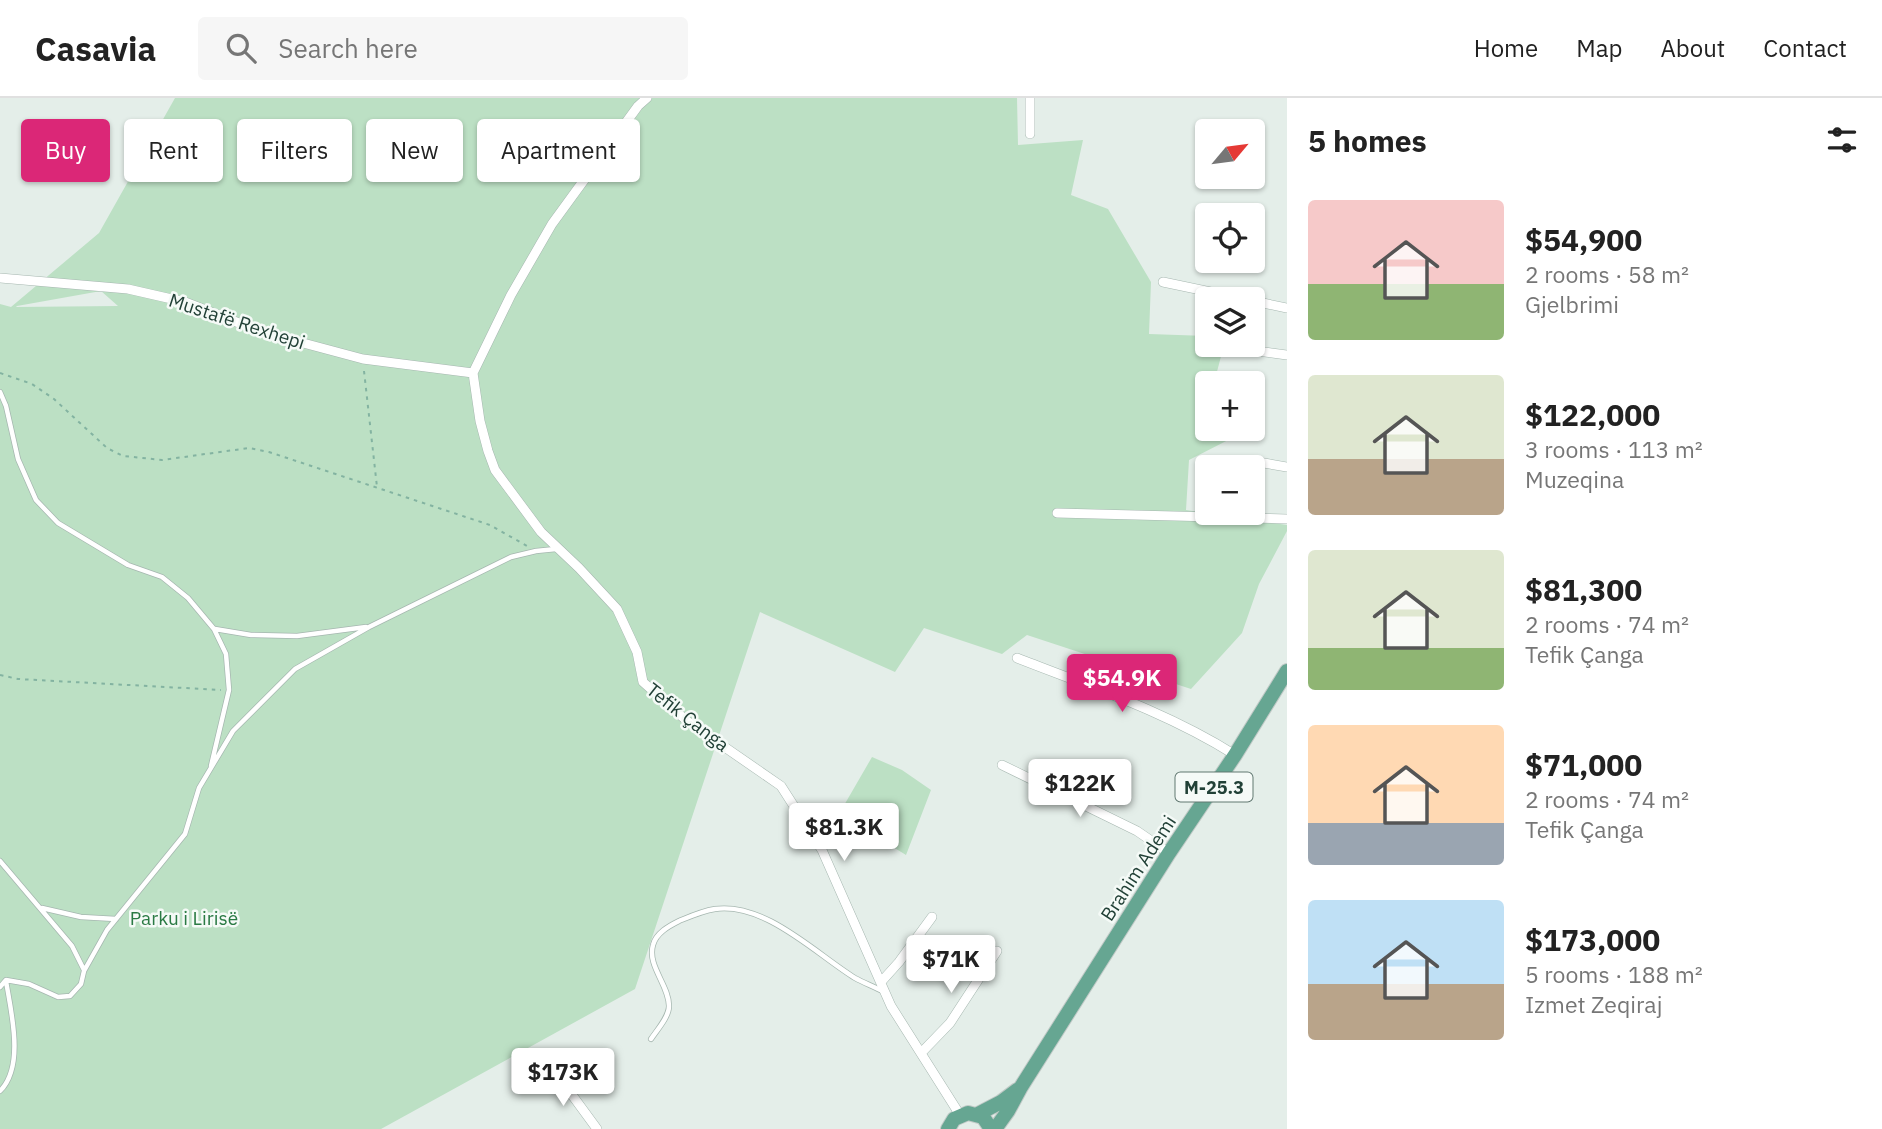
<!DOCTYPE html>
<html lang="en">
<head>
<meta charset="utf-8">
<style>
  :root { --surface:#fff; --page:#f6f6f6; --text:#222; --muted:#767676; --line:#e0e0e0; --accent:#db2777 }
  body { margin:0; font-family:"IBM Plex Sans",sans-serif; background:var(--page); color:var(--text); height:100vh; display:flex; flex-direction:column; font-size:26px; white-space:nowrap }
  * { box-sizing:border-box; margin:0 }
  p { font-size:23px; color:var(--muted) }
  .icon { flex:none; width:38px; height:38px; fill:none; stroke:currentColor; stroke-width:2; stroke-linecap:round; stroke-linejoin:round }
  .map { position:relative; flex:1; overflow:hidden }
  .details { display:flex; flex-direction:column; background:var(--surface); width:595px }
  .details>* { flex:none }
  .banner { position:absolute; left:21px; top:21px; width:665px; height:63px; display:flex; gap:14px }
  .needle { width:46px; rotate:61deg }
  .tools { position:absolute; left:1195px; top:21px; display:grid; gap:14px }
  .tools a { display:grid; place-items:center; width:70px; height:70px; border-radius:7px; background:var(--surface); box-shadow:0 2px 5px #0004; font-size:35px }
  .price { position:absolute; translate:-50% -60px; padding:0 16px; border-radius:7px; background:#fff; color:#222; font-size:23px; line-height:46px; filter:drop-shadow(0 2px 4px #0008) }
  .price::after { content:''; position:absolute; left:50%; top:42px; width:21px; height:16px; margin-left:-10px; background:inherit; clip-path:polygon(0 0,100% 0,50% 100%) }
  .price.on { background:var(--accent); color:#fff }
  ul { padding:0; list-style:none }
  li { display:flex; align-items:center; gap:21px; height:175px; padding:0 21px }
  li span { display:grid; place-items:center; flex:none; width:196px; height:140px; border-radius:7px; color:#555 }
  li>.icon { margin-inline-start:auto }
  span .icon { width:84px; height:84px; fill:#fffc; stroke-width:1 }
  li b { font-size:30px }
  h2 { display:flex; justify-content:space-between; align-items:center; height:84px; padding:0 21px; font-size:30px }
  .tag { padding:0 24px; border-radius:7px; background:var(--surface); box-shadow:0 2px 5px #0004; font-size:24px; line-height:63px }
  .tag.on { background:var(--accent); color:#fff }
  header { display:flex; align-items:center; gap:42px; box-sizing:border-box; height:98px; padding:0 35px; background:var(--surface); border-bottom:2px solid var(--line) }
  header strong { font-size:33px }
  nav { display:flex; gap:38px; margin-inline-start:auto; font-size:24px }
  .search { width:490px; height:63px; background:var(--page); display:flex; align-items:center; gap:18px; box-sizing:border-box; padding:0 24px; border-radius:7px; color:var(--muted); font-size:26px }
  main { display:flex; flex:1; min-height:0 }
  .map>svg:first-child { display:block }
  .green { fill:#bce0c4; fill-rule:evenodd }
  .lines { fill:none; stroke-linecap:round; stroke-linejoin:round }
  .lane-casing { stroke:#a6b7b0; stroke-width:6 }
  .street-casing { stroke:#a6b7b0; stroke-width:10 }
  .primary-casing { stroke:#c1cac7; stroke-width:16 }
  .path { stroke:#83b3a1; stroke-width:2; stroke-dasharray:3.5 5; stroke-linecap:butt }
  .lane { stroke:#fff; stroke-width:4.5 }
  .street { stroke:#fff; stroke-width:9 }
  .primary { stroke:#66a692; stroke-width:14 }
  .labels { text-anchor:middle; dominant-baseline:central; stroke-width:5; stroke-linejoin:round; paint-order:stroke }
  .shield { fill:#f5faf7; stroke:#617871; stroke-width:2 }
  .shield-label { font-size:18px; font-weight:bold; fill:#224137 }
  .street-label { font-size:19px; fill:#224137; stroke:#f5faf7 }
  .park-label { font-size:19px; fill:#2a7a44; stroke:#f5faf7 }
</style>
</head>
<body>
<header>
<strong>Casavia</strong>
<div class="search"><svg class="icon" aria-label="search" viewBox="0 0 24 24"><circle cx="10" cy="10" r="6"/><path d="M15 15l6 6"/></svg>Search here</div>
<nav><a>Home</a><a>Map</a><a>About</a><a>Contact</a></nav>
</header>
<main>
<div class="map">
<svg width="1287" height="1031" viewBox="0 0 1287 1031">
  <rect width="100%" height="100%" fill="#e4eee9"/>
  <path class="green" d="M 175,0 L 1017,0 L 1018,47 L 1083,42 L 1071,97 L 1108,111 L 1151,184 L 1149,236 L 1207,238 L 1208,247 L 1224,247 L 1214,285 L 1208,285 L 1208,331 L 1238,331 L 1234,339 L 1189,362 L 1186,412 L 1287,427 L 1287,433 L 1259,486 L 1242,535 L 1191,591 L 1027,537 L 1002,556 L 924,530 L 895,574 L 760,514 L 635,891 L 381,1031 L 0,1031 L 0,206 L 11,209 L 99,135 ZM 101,193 L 118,208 L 16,209 L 17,208 Z
    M 872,659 L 902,672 L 931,692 L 906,757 L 839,716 Z"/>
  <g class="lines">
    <defs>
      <path id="lane" d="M 0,294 L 6,308 L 18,361 L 36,402 L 58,425 L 128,467 L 162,479 L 188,500 L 214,531 L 226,556 L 229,592 L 211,668
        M 215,531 L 251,537 L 297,538 L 366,529
        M 0,763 L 72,848 L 84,872
        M 42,810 L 81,819 L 116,821
        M 0,889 L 6,882 L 29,886 L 58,899 L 70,898 L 81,886 L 84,873 L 107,832 L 185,736 L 199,690 L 233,633 L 295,571 L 369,529 L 511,459 L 536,453 L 556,451
        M 651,941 C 657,932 669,919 669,908 C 669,887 647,868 653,847 C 656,835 669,828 679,823 C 691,818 702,813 715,811 C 765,804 816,856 855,880 C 864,885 875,889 884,894
        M 0,993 C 25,968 11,914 6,883"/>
      <path id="street" d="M 1030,0 L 1030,36
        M 0,180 L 128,191 L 185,204 L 262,234 L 363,261 L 473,275
        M 1163,184 L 1244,201
        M 1253,203 L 1287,210
        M 1235,250 L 1287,257
        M 473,275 L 480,323 L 488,353 L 495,372 L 541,434 L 579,470 L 617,511 L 637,554 L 643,584 L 687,623 L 781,688 L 822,752 L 891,908 L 960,1017
        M 473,275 L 511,197 L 552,126 L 638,8 L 647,0
        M 1252,363 L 1287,369
        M 1057,415 L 1287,421
        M 1017,560 C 1091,589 1167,614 1235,657
        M 1002,667 L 1137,733 L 1169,755
        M 881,884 L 899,864 L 932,819
        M 922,954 L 950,925 L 997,853
        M 553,971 L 597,1031"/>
      <path id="primary" d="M 978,1016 L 1001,1004 L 1017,992
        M 948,1031 L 954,1021 L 968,1015 L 983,1019 L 991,1031
        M 995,1031 L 1008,1013 L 1021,989 L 1169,755 L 1235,657 L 1287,573"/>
    </defs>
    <use href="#lane" class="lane-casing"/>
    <use href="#street" class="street-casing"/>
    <use href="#primary" class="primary-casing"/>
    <path class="path" d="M 364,273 L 377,389
      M 0,275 L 32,286 L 54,301 L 107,350 L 123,358 L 162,362 L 249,350 L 269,354 L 490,427 L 527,448
      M 0,577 L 18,581 L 221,592"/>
    <use href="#lane" class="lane"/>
    <use href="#street" class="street"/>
    <use href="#primary" class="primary"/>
  </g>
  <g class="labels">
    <rect class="shield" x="1175.5" y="674.5" width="77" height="29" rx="5"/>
    <g class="shield-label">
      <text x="1214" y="689">M-25.3</text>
    </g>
    <g class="street-label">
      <text transform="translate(237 223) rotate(18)">Mustafë Rexhepi</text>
      <text transform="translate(688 619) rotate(38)">Tefik Çanga</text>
      <text transform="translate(1138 770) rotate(-57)">Brahim Ademi</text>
    </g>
    <g class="park-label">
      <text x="184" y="820">Parku i Lirisë</text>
    </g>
  </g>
</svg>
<div class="tools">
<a><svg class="needle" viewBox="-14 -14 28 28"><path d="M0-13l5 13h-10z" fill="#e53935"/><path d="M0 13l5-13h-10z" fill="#767676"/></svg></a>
<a><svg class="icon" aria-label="locate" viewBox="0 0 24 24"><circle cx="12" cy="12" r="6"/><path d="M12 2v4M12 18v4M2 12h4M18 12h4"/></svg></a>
<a><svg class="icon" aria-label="layers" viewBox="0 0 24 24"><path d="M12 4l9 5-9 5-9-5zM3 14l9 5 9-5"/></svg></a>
<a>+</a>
<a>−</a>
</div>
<b class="price on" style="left:1122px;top:616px">$54.9K</b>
<b class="price" style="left:1080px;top:721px">$122K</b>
<b class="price" style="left:844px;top:765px">$81.3K</b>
<b class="price" style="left:951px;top:897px">$71K</b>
<b class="price" style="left:563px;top:1010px">$173K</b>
<div class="banner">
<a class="tag on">Buy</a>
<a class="tag">Rent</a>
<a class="tag">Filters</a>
<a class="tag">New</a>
<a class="tag">Apartment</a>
</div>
</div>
<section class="details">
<h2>5 homes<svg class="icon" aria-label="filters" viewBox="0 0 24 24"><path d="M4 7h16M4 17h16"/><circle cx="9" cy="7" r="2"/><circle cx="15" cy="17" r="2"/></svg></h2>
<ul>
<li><span style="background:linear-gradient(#f6c9c9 60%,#8fb573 0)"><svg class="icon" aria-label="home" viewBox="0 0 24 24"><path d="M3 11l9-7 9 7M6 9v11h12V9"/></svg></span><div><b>$54,900</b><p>2 rooms · 58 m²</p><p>Gjelbrimi</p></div></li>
<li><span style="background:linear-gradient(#dfe7d0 60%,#b9a48a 0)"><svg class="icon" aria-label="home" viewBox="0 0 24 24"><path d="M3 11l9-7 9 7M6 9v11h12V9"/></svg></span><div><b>$122,000</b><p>3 rooms · 113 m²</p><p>Muzeqina</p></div></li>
<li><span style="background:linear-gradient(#dfe7d0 70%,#8fb573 0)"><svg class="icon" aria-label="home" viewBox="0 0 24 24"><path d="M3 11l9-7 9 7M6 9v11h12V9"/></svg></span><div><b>$81,300</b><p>2 rooms · 74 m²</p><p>Tefik Çanga</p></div></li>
<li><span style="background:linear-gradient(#ffd9b3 70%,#9aa5b1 0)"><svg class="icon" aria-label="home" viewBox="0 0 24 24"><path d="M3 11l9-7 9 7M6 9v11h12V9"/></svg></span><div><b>$71,000</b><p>2 rooms · 74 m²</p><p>Tefik Çanga</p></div></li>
<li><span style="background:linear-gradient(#bfe0f5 60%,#b9a48a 0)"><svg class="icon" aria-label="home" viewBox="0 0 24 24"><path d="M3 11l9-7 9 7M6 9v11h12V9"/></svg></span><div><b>$173,000</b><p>5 rooms · 188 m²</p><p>Izmet Zeqiraj</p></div></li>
</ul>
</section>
</main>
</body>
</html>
